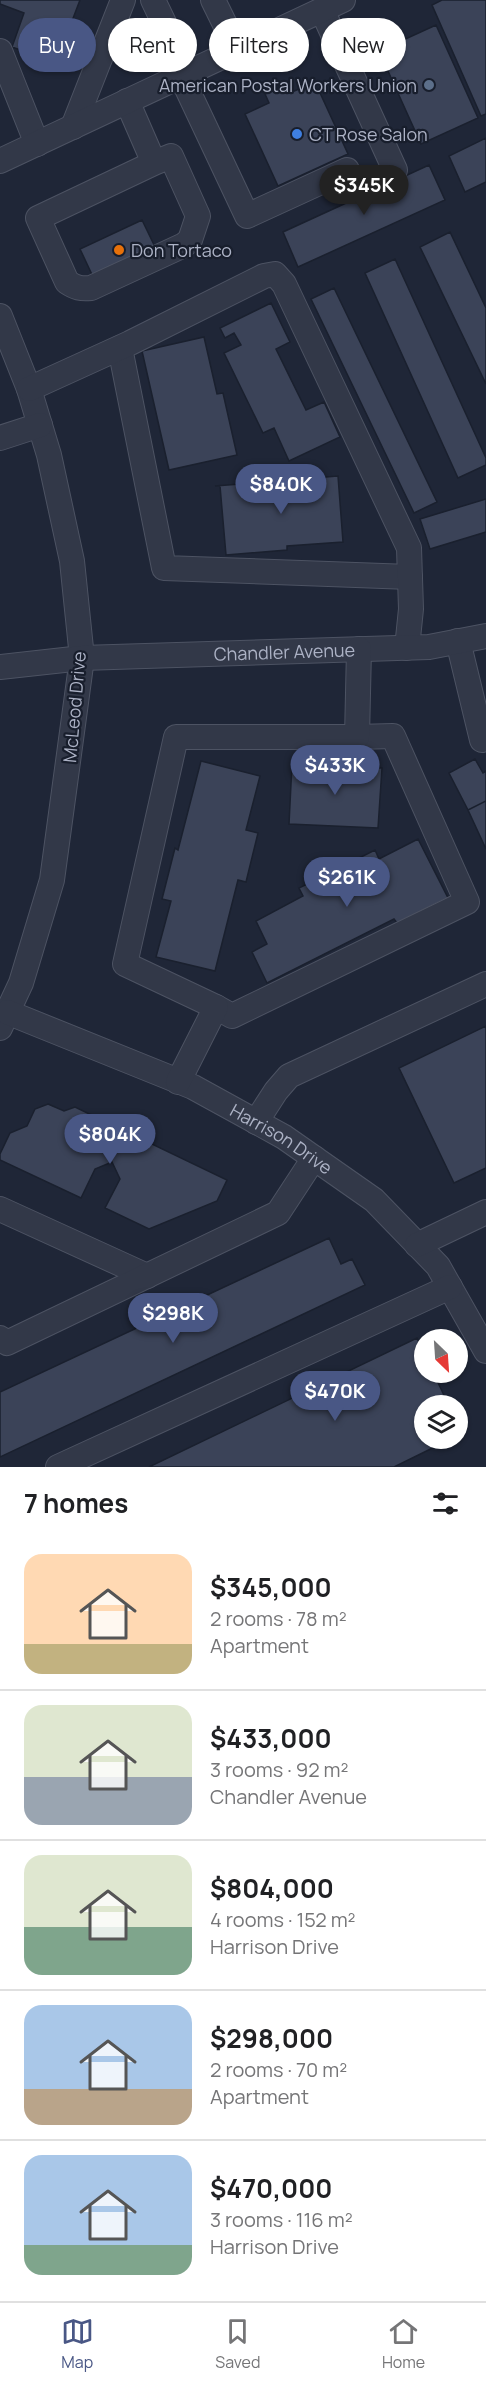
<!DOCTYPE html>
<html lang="en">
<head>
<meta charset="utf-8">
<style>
  :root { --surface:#fff; --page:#f6f6f6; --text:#202124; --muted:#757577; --line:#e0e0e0; --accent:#495785 }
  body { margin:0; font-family:Manrope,sans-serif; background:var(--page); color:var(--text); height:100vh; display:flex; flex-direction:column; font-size:22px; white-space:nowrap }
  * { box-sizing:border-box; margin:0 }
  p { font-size:20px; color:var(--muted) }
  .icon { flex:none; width:33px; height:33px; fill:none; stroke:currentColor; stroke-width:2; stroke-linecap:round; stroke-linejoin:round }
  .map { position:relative; height:1467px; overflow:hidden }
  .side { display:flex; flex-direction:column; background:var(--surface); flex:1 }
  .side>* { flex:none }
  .banner { position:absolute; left:18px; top:18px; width:450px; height:54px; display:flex; gap:12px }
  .needle { width:39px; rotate:155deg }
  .fabs { position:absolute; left:414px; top:1329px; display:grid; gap:12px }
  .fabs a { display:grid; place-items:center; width:54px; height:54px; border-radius:50%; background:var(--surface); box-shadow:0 2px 4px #0004; font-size:30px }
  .price { position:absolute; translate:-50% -51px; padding:0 14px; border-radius:21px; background:var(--accent); color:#fff; font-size:20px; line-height:39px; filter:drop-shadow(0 2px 3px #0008) }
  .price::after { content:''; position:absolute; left:50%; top:36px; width:18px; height:14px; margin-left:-9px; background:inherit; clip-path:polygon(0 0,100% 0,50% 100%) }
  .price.selected { background:#222; color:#fff }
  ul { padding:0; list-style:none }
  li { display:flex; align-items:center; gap:18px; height:150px; padding:0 24px }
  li+li { border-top:2px solid var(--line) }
  li span { display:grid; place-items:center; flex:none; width:168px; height:120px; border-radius:18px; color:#555 }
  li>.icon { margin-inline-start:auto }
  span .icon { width:72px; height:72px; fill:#fffc; stroke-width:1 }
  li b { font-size:26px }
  h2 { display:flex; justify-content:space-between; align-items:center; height:72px; padding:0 24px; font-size:26px }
  .pill { padding:0 21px; border-radius:27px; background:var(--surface); box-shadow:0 2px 4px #0004; font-size:21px; line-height:54px }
  .pill.selected { background:var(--accent); color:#fff }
  .dock { display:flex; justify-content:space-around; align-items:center; height:84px; border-top:2px solid var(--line); background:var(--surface); font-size:16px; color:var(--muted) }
  .dock a { display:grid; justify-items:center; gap:3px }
  .dock .selected { color:var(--accent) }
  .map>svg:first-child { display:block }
  .building { fill:#3b4358; stroke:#1a202e; stroke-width:1.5 }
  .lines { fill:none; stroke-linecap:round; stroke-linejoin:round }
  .minor-casing { stroke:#4d5363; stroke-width:26 }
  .minor { stroke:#323848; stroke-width:24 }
  .service-dot { fill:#5c6f8a; stroke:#181e2c; stroke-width:2 }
  .shop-dot { fill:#3f7fe0; stroke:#181e2c; stroke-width:2 }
  .food-dot { fill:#e8710a; stroke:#181e2c; stroke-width:2 }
  .labels { text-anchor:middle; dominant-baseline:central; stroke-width:4.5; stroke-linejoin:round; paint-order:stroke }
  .poi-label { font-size:18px; fill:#acb2c5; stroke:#181e2c; text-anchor:start }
  .street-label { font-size:18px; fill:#acb2c5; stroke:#181e2c }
</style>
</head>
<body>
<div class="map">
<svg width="486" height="1467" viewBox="0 0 486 1467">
  <rect width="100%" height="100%" fill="#1f2637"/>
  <path class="building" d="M 0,0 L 80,0 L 56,63 L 12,47 L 24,13 L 0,4 Z
    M 442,0 L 486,0 L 486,114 L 481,116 L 432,5 Z
    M 436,25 L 478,118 L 421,144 L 379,51 Z
    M 315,82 L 348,154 L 278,186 L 245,114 L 269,103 L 265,94 L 288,84 L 292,92 Z
    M 486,138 L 486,182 L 465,192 L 449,156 Z
    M 429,165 L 445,200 L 298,267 L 283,232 Z
    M 142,220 L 157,251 L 95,281 L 80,249 Z
    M 450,232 L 486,308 L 486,384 L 420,247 Z
    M 395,259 L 486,458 L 486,465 L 458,478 L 365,273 Z
    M 334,288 L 437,502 L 414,513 L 311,299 Z
    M 271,303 L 290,342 L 276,349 L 306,410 L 324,402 L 340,437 L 289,461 L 274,428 L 263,433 L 224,353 L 241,345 L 234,333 L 225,338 L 220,328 Z
    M 204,337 L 217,394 L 223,393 L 237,455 L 169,470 L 142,351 Z
    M 338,476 L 343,542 L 287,546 L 287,550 L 226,555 L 220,486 L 215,486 Z
    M 486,499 L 486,532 L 430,549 L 420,519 Z
    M 475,759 L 483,773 L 486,771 L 486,801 L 468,810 L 449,773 Z
    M 201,761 L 260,776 L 246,830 L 258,833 L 246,882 L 238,880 L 215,971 L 156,957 L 171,901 L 162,899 L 175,848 L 178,850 Z
    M 292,764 L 382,768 L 378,828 L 289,824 Z
    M 486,801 L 486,849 L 468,810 Z
    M 418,839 L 448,898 L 397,923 L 394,919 L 267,983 L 252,952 L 267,944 L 256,921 L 303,896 L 299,888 L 375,850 L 379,859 Z
    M 486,1026 L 486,1168 L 454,1183 L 399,1068 Z
    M 48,1104 L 64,1111 L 75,1107 L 227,1180 L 217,1201 L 149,1229 L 105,1208 L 120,1179 L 112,1162 L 95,1169 L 81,1198 L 0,1160 L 0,1154 L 10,1133 L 27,1126 L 35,1109 Z
    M 329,1238 L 341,1264 L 352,1259 L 365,1285 L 0,1457 L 0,1392 Z
    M 417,1338 L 424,1354 L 424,1372 L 433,1372 L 449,1406 L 424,1406 L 424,1438 L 453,1438 L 394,1467 L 149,1467 Z"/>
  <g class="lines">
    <defs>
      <g id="minor">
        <path d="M 153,0 L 188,73"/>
        <path d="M 213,0 L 237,49"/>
        <path d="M 322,10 L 395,170"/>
        <path d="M 0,51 L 37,144"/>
        <path d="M 181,76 L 247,216 L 347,170"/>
        <path d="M 127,101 L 154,163 L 38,218 L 67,282 C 76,288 81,289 91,288 L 184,245 L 190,240 L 198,216 L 171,156 L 154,163"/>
        <path d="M 73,127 L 123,0"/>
        <path d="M 0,161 L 343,0"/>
        <path d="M 0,316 L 29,389 L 49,455 L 72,561 L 82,658 L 52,880 L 21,983 L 0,1028"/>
        <path d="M 120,348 L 164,568 L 410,577"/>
        <path d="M 29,389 L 130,343 L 264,276 L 275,274 L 284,284 L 409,548 L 411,609 L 407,648"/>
        <path d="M 0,438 L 40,425"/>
        <path d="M 458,641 L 482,740 L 486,739"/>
        <path id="s1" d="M 0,667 L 82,658 L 429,647 L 486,636"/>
        <path d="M 216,1007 L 232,1016 L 467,902 L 393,736 L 357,737"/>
        <path id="s2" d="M 7,1012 L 193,1087 L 284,1137 L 374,1200 L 438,1266 L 486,1351"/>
        <path d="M 178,1082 L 216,1007 L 125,964 L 176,737 L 357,737 L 359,649"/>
        <path d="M 256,1122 L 276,1091 L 289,1076 L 486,984"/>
        <path d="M 0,1209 L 147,1276"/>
        <path d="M 417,1245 L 486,1212"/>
        <path d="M 0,1338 L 7,1343 L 278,1213 L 314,1158"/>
        <path d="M 58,1467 L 450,1287"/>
      </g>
    </defs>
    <use href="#minor" class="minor-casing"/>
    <use href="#minor" class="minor"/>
  </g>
  <circle class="service-dot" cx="429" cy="85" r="6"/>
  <circle class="shop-dot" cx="297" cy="134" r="6"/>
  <circle class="food-dot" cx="119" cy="250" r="6"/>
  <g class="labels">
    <g class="poi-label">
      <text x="417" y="85" text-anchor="end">American Postal Workers Union</text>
      <text x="309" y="134">CT Rose Salon</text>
      <text x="131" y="250">Don Tortaco</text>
    </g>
    <g class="street-label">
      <text stroke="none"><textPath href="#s1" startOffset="285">Chandler Avenue</textPath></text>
      <text transform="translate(74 707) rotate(-85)">McLeod Drive</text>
      <text stroke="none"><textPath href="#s2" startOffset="303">Harrison Drive</textPath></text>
    </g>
  </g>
</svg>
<div class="fabs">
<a><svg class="needle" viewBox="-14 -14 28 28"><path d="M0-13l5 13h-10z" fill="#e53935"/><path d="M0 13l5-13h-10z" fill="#757577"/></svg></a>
<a><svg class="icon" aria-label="layers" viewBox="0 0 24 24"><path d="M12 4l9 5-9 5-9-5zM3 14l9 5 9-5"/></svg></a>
</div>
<b class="price selected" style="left:364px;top:216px">$345K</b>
<b class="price" style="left:281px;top:515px">$840K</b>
<b class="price" style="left:335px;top:796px">$433K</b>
<b class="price" style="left:347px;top:908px">$261K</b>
<b class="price" style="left:110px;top:1165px">$804K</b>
<b class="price" style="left:173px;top:1344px">$298K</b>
<b class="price" style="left:335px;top:1422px">$470K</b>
<div class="banner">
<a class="pill selected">Buy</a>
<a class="pill">Rent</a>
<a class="pill">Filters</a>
<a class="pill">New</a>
</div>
</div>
<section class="side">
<h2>7 homes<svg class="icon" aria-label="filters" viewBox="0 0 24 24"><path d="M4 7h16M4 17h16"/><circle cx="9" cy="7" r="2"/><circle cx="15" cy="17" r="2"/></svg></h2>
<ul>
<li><span style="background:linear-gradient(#ffd9b3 75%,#c2b280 0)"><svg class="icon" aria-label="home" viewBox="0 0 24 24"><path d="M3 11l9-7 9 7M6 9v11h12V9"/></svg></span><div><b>$345,000</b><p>2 rooms · 78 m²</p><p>Apartment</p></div></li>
<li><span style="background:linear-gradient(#dfe7d0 60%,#9aa5b1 0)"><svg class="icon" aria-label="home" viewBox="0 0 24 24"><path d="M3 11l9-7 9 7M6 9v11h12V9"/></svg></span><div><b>$433,000</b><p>3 rooms · 92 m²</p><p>Chandler Avenue</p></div></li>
<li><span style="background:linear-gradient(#dfe7d0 60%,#7fa58c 0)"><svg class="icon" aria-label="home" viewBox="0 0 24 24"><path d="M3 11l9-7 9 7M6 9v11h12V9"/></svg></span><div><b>$804,000</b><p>4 rooms · 152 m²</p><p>Harrison Drive</p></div></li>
<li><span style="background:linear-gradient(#a9c7e8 70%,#b9a48a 0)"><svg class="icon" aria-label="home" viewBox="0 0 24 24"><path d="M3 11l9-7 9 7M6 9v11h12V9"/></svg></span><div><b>$298,000</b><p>2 rooms · 70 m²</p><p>Apartment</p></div></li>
<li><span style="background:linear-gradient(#a9c7e8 75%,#7fa58c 0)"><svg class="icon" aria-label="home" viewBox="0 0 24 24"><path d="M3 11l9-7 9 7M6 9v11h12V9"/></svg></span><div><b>$470,000</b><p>3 rooms · 116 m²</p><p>Harrison Drive</p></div></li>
</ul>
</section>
<nav class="dock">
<a class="selected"><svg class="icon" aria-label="map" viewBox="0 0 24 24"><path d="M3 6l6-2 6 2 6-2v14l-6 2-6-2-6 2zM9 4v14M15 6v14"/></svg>Map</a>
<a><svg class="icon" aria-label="saved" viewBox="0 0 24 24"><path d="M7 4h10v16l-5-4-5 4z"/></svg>Saved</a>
<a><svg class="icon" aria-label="home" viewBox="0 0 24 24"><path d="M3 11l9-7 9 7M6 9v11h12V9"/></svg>Home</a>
</nav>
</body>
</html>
